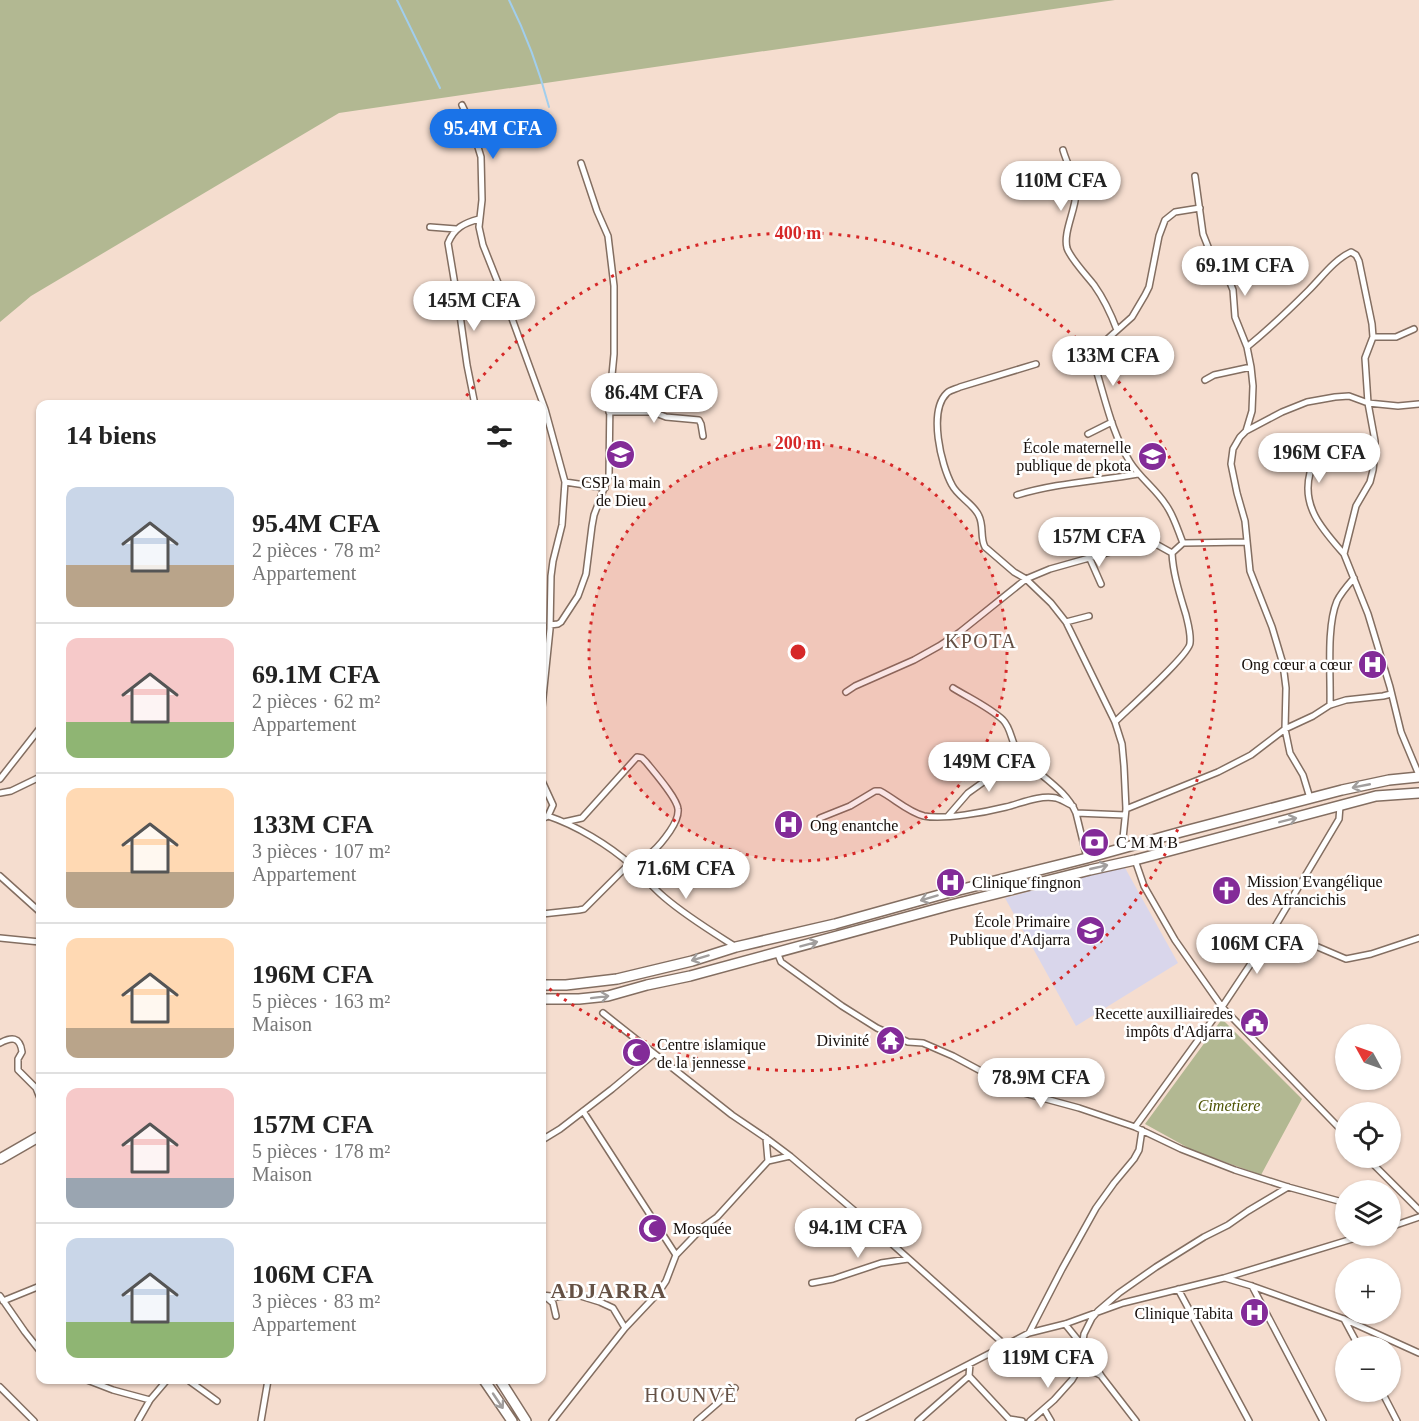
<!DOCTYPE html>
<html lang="fr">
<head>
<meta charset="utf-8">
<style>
  :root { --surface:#fff; --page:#f6f6f6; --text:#222; --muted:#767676; --line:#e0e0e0; --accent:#1a73e8 }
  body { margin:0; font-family:Georgia,serif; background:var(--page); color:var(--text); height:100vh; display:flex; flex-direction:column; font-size:22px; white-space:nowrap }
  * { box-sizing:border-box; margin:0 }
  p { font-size:20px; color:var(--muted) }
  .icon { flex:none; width:33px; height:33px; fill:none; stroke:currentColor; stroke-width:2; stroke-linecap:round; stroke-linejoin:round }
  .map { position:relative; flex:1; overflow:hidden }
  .sheet { position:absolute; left:36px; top:400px; width:510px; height:984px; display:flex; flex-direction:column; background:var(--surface); border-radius:12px; box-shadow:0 2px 4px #0004 }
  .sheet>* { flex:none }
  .needle { width:39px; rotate:310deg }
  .fabs { position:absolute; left:1335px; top:1024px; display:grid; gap:12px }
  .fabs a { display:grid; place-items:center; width:66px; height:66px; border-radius:50%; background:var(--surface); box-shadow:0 2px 4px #0004; font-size:30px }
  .price { position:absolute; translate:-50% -51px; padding:0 14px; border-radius:21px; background:#fff; color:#222; font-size:20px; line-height:39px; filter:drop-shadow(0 2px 3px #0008) }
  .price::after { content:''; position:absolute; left:50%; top:36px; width:18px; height:14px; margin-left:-9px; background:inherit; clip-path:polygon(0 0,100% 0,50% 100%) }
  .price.current { background:var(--accent); color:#fff }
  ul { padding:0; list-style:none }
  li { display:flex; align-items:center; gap:18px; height:150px; padding:0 30px }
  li+li { border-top:2px solid var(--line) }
  li span { display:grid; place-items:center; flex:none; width:168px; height:120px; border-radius:12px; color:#555 }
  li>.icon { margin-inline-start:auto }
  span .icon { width:72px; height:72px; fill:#fffc; stroke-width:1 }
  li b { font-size:26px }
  h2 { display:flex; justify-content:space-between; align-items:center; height:72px; padding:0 30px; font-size:26px }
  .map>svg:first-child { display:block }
  .education { fill:#d9d6eb }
  .green { fill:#b2b892 }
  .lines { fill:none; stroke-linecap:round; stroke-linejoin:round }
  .stream { stroke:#a1ceed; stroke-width:2 }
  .street-casing { stroke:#836e61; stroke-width:8 }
  .primary-casing { stroke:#836e61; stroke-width:12 }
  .street { stroke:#fff; stroke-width:5 }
  .primary { stroke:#fff; stroke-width:9 }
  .oneway { stroke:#a19e9d }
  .ring { fill:none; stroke:#d62828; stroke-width:3; stroke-dasharray:3 6 }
  .labels { text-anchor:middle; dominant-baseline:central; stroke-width:5; stroke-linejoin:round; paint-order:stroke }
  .poi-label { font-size:16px; fill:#150d09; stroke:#fff; text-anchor:end }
  .park-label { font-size:16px; font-style:italic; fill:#4d5302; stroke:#fff }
  .quarter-label { font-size:20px; letter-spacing:1.5px; fill:#655145; stroke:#fff }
  .district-label { font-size:22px; font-weight:bold; letter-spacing:1.5px; fill:#655145; stroke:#fff }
  .centre { fill:#d62828; stroke:#fff; stroke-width:3 }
  .ring-label { font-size:18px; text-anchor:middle; font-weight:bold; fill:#d62828; stroke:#fff; stroke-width:5; stroke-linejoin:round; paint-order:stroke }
</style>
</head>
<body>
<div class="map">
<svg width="1419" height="1421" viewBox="0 0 1419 1421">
  <rect width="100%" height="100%" fill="#f5ddcf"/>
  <path class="education" d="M 1124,866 L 1178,963 L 1076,1026 L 1005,898 Z"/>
  <path class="green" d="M 0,0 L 1115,0 L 339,113 L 31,296 L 0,322 Z
    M 1222,1019 L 1302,1099 L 1261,1175 L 1192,1150 L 1145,1124 Z"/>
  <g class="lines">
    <path class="stream" d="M 397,0 L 440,88
      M 509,0 C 526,34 539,69 549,107"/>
    <defs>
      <path id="street" d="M 462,105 L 471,124 L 481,157 L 482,200 L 479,227 L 483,245 L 510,313 L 545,409 L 565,482 L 562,525 L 553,561 L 551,576 L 550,629 L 542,707
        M 1063,150 C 1067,164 1076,179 1076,194 C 1075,211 1063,233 1067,248 C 1070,258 1087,276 1094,285 C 1104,299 1111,314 1117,330
        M 1195,176 L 1203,234 L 1214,262 L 1229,280 L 1233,290 L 1235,317 L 1247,347 L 1251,367 L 1253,386 L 1252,411 L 1246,431
        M 430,227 L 456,229
        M 1373,337 L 1396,337 L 1414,329
        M 1247,347 C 1269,329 1289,310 1309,290 C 1322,277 1334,260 1351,252 L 1356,255 L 1359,261 L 1372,324 L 1373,337 L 1365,358 L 1368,403 L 1375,441 L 1375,453 L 1373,470 L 1370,482 L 1356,506 L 1344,554 L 1368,614 L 1390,687 L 1401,732 L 1419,775
        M 1036,364 L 960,387 C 956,389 950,390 947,393 C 928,411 941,465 952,485 C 958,497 974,504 979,516 C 984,526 980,538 985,547 L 1014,572 L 1026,579 L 1051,603 L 1066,622 L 1115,722 L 1122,744 L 1124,766 L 1126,809 L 1122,848
        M 1205,380 L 1214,375 L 1251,367
        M 475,405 L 467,365 L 460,315 L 448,243 C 454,228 464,223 479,219
        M 609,412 L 653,412 L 666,417 L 699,420 L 701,424 L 703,436
        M 1088,434 L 1112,422
        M 565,482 L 605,488
        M 1017,495 C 1056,483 1098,481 1138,474
        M 1183,543 C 1178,531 1174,516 1166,505 C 1156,489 1140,478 1130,462 C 1110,430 1104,392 1092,357 L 1095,350 L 1132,317 L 1145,295 L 1149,287 L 1159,236 L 1165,220 L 1175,212 L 1200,208
        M 1172,553 L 1183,543 L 1247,542
        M 1344,554 C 1323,530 1301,507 1310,473 C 1312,465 1314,458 1321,453 C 1331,446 1362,442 1375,441
        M 1090,559 L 1101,584
        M 1066,622 L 1089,616
        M 550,625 L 558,624 L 561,622 L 578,596 L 586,574 L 592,526 L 594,515 L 609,475 L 610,396 L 614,354 L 614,286 L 608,236 L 597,211 L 581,163
        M 953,688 C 969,698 989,707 1003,720 C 1012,729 1011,744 1019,753 C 1036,775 1065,787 1076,813 L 1087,858
        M 846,692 L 855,686 L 914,660 L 939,646 L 960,632 L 1026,579 L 1050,569 L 1146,542 L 1154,543 L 1172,553
        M 1330,705 C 1331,676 1326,627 1337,601 C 1341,593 1348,585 1354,578
        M 1115,722 C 1127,710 1190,654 1190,643 C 1191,633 1188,624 1186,615 C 1180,595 1173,574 1172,553
        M 0,779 L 40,728
        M 542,781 L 553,805 L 548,816 L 542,819
        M 0,793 L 11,791 L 40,777
        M 1310,798 L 1303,775 L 1290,753 L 1285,729 L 1286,688 L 1283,664 L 1272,627 L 1250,571 L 1245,521 L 1237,493 L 1231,464 L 1233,449 L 1240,437 L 1246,431 L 1282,412 L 1307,402 L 1335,397 L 1349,396 L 1368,403 L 1398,406 L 1419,404
        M 1126,809 L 1218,772 L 1251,755 L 1285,729 L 1313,716 L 1330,705 L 1346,700 L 1383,696 L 1391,694
        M 1076,813 L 1125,815
        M 548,816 C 575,825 609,845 631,865 C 643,875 652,887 664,897 C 686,916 711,931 736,947
        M 948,816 L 968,793 L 982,783 L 1012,764 L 1027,762
        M 820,818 L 850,806 L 875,791 L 880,791 C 895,799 908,812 924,816 C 944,820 986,812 1006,807 C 1022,803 1039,795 1056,798 C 1062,800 1067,803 1073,806
        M 1135,860 L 1144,886 L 1175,940 L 1222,1007 L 1346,1135
        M 0,876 L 40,912
        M 542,914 L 579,910 L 584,909 L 630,863 C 648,859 659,847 670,831 C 674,825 679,817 678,809 C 677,798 654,772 646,762 L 642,758 L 637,757 L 582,818 L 564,822
        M 1270,935 L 1285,933 L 1346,959 L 1371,954 L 1419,938
        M 0,938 L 40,942
        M 777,952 L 781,962 L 842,1006 L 877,1028 L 908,1042 L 923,1043 L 953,1056 L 1020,1092 L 1079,1108 L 1135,1127 L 1181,1149 L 1235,1170 L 1288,1187 L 1346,1203
        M 603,1013 L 732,1115 L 766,1138 L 790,1156 L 863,1218 L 1005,1345
        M 0,1043 C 11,1037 20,1036 22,1052 L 18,1059 L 18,1070 L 36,1088 L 40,1098
        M 583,1111 L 676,1255
        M 1135,1127 L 1222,1007 L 1270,935 L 1339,819 L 1340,806
        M 766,1138 L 768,1161
        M 542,1140 L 560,1129 L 612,1089 L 654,1054
        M 1367,1158 L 1419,1210
        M 1390,1213 L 1396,1225
        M 1390,1227 L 1419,1217
        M 1225,1278 L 1252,1286 L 1344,1319 L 1419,1353
        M 812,1283 L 833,1279 L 881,1263 L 908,1259
        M 1252,1286 L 1323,1421
        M 1178,1289 L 1249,1421
        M 542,1295 L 559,1297 L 574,1294 L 600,1302 L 613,1308 L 625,1328
        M 0,1296 L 25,1332 L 40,1351
        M 546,1297 L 553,1303 L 556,1316
        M 3,1301 L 40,1286
        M 1344,1319 L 1359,1347
        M 1065,1324 L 1082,1345 L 1102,1377 L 1136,1421
        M 1029,1333 L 1062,1269 L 1096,1208 L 1114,1183 L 1134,1159 L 1139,1150 L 1142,1130
        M 970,1364 L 969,1376 L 1009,1419 L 1022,1421
        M 1079,1368 L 1087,1368 L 1100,1375
        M 87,1380 L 113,1390 L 150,1400
        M 188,1380 L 217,1401
        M 0,1387 L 34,1421
        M 1382,1392 L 1397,1421
        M 1044,1409 L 1051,1421
        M 138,1421 L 150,1400 L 167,1380
        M 261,1421 L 268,1380
        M 552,1421 L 625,1328 L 658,1293 L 666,1281 L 676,1255 L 703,1227 L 717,1217 L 768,1161 L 790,1156
        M 697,1421 L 735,1388
        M 859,1421 L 1029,1333 L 1065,1324 L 1123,1303 L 1224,1278 L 1362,1236
        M 918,1421 L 969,1376
        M 1030,1421 L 1054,1400 L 1072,1380 L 1079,1368 L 1084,1334 L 1092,1318 L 1098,1311 L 1119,1293 L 1156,1267 L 1204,1237 L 1228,1225 L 1248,1211 L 1288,1187"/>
      <path id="primary" d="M 542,985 L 566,985 L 617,979 L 692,961 L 736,947 L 835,924 L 943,894 L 1087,858 L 1181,832 L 1342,790 L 1389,780 L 1419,777
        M 542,999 L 579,999 L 608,996 L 647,985 L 690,976 L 951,905 L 1090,870 L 1135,860 L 1376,796 L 1419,793
        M 0,1159 L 40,1136
        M 484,1380 L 512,1421
        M 500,1380 L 526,1421"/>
    </defs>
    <use href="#street" class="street-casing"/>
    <use href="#primary" class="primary-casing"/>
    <use href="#street" class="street"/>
    <use href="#primary" class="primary"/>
  </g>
  <defs><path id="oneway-shaft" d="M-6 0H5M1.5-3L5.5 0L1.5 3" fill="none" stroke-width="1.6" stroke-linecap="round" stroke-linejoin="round" transform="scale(1.5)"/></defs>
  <g class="oneway">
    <use href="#oneway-shaft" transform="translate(1361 786) rotate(169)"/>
    <use href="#oneway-shaft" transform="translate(1288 820) rotate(-14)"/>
    <use href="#oneway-shaft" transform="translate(1099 867) rotate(-13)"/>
    <use href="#oneway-shaft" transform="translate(929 898) rotate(163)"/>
    <use href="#oneway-shaft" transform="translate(809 944) rotate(-15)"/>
    <use href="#oneway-shaft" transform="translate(700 958) rotate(163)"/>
    <use href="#oneway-shaft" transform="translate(600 997) rotate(-7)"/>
    <use href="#oneway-shaft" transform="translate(498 1401) rotate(56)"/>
  </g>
  <circle cx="798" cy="652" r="209" fill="#d62828" fill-opacity=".12"/>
  <g class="ring">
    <circle cx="798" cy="652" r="209"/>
    <path d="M461 403A419 419 0 1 1 543 984"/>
  </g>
  <defs>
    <symbol id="school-disc" viewBox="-11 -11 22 22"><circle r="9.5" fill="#832b98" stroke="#fff"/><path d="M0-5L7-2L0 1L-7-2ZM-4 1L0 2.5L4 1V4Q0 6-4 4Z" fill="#fff"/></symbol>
    <symbol id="hospital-disc" viewBox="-11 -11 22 22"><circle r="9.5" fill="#832b98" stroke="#fff"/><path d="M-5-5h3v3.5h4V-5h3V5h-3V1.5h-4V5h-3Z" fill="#fff"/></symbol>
    <symbol id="bank-disc" viewBox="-11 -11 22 22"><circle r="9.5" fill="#832b98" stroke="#fff"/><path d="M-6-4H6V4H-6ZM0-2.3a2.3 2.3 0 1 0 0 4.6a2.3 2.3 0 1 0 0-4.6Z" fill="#fff"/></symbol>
    <symbol id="church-disc" viewBox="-11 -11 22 22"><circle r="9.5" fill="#832b98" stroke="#fff"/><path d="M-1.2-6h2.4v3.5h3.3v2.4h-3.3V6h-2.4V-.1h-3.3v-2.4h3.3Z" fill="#fff"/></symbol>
    <symbol id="civic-disc" viewBox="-11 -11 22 22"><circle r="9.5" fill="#832b98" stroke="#fff"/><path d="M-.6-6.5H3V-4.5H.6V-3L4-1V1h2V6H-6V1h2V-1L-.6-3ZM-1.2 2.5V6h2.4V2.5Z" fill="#fff"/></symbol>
    <symbol id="temple-disc" viewBox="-11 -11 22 22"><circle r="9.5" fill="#832b98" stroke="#fff"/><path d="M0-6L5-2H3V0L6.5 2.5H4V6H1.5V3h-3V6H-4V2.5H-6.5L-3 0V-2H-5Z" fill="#fff"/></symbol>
    <symbol id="mosque-disc" viewBox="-11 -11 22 22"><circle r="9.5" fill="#832b98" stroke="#fff"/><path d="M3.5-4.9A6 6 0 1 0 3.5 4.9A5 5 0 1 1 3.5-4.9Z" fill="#fff"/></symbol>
  </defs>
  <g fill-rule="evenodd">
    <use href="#school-disc" x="604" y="438" width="33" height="33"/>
    <use href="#school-disc" x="1136" y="440" width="33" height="33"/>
    <use href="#hospital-disc" x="1356" y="648" width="33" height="33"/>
    <use href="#hospital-disc" x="772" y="808" width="33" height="33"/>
    <use href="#bank-disc" x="1078" y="826" width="33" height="33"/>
    <use href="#hospital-disc" x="934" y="866" width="33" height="33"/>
    <use href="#church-disc" x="1210" y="874" width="33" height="33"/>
    <use href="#school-disc" x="1074" y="914" width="33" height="33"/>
    <use href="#civic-disc" x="1238" y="1006" width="33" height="33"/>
    <use href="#temple-disc" x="874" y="1024" width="33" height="33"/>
    <use href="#mosque-disc" x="620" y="1036" width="33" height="33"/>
    <use href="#mosque-disc" x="636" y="1212" width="33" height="33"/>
    <use href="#hospital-disc" x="1238" y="1296" width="33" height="33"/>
  </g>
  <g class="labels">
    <g class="poi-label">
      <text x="1131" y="447">École maternelle<tspan x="1131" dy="18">publique de pkota</tspan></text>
      <text x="621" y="482" text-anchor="middle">CSP la main<tspan x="621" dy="18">de Dieu</tspan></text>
      <text x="1352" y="664">Ong cœur a cœur</text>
      <text x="810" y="825" text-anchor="start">Ong enantche</text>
      <text x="1116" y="842" text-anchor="start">C M M B</text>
      <text x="1247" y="881" text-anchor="start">Mission Evangélique<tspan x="1247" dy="18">des Afrancichis</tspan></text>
      <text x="972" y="882" text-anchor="start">Clinique fingnon</text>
      <text x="1070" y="921">École Primaire<tspan x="1070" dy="18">Publique d'Adjarra</tspan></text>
      <text x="1233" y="1013">Recette auxilliairedes<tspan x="1233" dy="18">impôts d'Adjarra</tspan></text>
      <text x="869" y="1040">Divinité</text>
      <text x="657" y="1044" text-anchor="start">Centre islamique<tspan x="657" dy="18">de la jennesse</tspan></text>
      <text x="673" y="1228" text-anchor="start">Mosquée</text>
      <text x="1233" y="1313">Clinique Tabita</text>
    </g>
    <g class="park-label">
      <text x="1229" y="1105">Cimetiere</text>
    </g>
    <g class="quarter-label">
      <text x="981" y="641">KPOTA</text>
      <text x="691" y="1395">HOUNVÈ</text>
    </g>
    <g class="district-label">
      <text x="609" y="1290">ADJARRA</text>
    </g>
  </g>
  <circle cx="798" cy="652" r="9" class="centre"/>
  <g class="ring-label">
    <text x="798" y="239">400 m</text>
    <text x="798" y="449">200 m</text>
  </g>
</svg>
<div class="fabs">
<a><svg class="needle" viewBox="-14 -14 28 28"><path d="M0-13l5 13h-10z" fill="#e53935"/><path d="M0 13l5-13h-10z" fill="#767676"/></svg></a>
<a><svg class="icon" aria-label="locate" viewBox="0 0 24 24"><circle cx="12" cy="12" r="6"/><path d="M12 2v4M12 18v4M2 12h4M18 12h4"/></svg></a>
<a><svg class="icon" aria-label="layers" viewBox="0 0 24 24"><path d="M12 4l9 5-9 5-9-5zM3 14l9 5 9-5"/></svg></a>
<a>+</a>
<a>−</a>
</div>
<b class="price current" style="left:493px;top:160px">95.4M CFA</b>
<b class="price" style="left:1061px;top:212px">110M CFA</b>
<b class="price" style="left:1245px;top:297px">69.1M CFA</b>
<b class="price" style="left:474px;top:332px">145M CFA</b>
<b class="price" style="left:1113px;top:387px">133M CFA</b>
<b class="price" style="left:654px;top:424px">86.4M CFA</b>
<b class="price" style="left:1319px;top:484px">196M CFA</b>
<b class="price" style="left:1099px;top:568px">157M CFA</b>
<b class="price" style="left:989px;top:793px">149M CFA</b>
<b class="price" style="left:686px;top:900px">71.6M CFA</b>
<b class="price" style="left:1257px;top:975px">106M CFA</b>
<b class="price" style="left:1041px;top:1109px">78.9M CFA</b>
<b class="price" style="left:858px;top:1259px">94.1M CFA</b>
<b class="price" style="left:1048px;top:1389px">119M CFA</b>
<section class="sheet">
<h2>14 biens<svg class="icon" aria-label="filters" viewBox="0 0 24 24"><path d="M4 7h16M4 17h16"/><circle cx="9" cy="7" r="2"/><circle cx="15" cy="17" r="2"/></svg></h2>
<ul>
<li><span style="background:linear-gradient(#c9d6e8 65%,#b9a48a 0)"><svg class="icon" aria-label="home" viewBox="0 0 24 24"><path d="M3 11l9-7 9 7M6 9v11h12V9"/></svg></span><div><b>95.4M CFA</b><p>2 pièces · 78 m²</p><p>Appartement</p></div></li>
<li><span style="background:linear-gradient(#f6c9c9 70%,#8fb573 0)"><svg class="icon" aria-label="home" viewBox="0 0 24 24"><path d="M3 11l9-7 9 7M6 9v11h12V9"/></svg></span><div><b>69.1M CFA</b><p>2 pièces · 62 m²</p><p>Appartement</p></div></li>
<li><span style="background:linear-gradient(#ffd9b3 70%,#b9a48a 0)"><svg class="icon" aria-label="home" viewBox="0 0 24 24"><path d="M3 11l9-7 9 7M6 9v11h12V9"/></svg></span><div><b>133M CFA</b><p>3 pièces · 107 m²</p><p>Appartement</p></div></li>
<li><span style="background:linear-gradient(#ffd9b3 75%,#b9a48a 0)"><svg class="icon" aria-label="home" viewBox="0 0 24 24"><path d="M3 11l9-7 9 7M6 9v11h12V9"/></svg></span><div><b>196M CFA</b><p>5 pièces · 163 m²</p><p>Maison</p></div></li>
<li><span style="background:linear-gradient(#f6c9c9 75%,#9aa5b1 0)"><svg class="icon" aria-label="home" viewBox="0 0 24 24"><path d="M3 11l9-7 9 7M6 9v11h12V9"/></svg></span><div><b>157M CFA</b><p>5 pièces · 178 m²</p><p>Maison</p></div></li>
<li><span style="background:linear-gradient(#c9d6e8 70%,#8fb573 0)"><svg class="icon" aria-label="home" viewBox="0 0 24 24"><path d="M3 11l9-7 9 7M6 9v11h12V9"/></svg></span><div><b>106M CFA</b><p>3 pièces · 83 m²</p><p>Appartement</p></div></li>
</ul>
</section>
</div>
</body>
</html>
